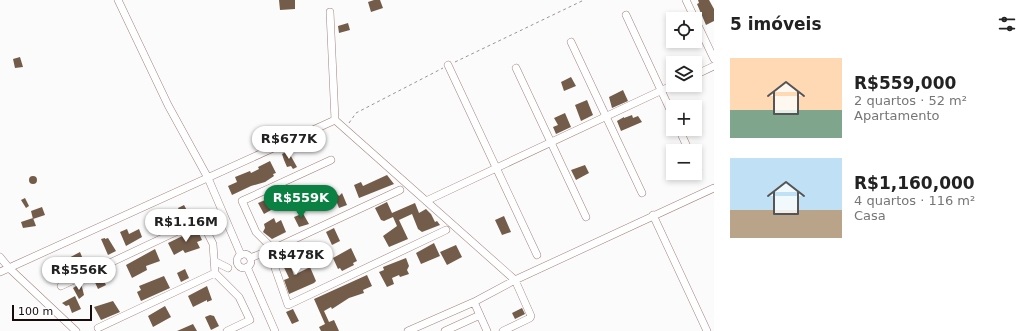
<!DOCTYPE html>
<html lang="pt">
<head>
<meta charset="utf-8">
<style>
  :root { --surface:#fff; --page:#f2f2f2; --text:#222; --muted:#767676; --accent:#0b8043 }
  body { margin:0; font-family:"DejaVu Sans",sans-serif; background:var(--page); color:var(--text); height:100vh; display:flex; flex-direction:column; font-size:15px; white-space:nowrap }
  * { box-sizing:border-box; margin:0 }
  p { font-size:13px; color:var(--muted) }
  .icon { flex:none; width:22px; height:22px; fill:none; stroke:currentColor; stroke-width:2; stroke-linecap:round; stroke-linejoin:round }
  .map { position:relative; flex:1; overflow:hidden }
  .panel { display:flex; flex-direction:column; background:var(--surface); width:320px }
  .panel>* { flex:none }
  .tools { position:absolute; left:666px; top:12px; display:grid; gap:8px }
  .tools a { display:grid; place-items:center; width:36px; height:36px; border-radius:0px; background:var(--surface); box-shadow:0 2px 6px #0003; font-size:20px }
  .scale { position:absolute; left:12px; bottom:10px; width:80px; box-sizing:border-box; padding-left:4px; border:2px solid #180c0a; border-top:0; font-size:11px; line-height:14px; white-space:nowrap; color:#180c0a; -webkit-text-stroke:3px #fff; paint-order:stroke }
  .price { position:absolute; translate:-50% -34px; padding:0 9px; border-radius:14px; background:#fff; color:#222; font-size:13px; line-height:26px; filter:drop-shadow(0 1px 2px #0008) }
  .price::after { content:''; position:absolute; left:50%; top:24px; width:12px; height:9px; margin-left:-6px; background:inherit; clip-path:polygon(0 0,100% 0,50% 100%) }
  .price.on { background:var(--accent); color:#fff }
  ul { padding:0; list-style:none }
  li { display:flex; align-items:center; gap:12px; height:100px; padding:0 16px }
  li span { display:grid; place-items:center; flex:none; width:112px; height:80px; border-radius:0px; color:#555 }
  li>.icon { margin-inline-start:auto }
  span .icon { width:48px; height:48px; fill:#fffc; stroke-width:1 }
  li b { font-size:17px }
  h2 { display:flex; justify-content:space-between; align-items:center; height:48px; padding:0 16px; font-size:17px }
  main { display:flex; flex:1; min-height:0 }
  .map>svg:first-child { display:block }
  .building { fill:#745c4a }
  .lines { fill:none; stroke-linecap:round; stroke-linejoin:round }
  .minor-casing { stroke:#a2827b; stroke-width:8 }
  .path { stroke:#9a9594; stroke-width:1; stroke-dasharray:3 3; stroke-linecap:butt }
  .minor { stroke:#fff; stroke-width:7 }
</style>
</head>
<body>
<main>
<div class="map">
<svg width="714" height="331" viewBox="0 0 714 331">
  <rect width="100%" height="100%" fill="#fbfbfb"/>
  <path class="building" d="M 279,0 L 295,0 L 295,9 L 280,10 Z
    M 374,0 L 380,0 L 383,8 L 371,12 L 368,2 Z
    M 698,0 L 709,0 L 714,9 L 714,21 L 706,25 L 697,4 L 699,3 Z
    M 348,23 L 350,30 L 339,33 L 338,26 Z
    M 20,57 L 23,67 L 15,68 L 13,59 Z
    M 571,77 L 576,86 L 564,91 L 561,82 Z
    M 623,90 L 628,101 L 612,108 L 609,97 Z
    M 587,100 L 593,115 L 581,121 L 575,105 Z
    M 565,113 L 571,127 L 556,134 L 553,127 L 558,125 L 554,118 Z
    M 632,115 L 633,118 L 638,116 L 642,122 L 621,131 L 617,121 L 624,117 L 624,118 Z
    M 288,151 L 297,167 L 293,169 L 291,166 L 287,167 L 284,160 L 282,154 Z
    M 270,161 L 276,173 L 273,174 L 274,176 L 265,182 L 251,186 L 232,195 L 228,186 L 237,182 L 235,177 L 250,171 L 251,173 L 259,169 L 258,167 Z
    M 585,165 L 589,173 L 576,180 L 571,170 Z
    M 387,175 L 394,184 L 359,198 L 354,185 L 361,182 L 363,186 Z
    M29 180a4 4 0 1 1 8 0a4 4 0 1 1-8 0Z
    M 342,193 L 347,205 L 339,208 L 334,195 L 337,194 L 339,196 Z
    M 277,195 L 280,205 L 264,214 L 258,203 Z
    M 25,198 L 29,206 L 26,208 L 21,200 Z
    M 387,202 L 392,213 L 415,203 L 419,213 L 426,209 L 431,214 L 435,222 L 437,221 L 440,225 L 422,232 L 418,229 L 412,214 L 399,220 L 408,239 L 389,247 L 383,236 L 397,226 L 393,217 L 384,221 L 381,220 L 375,208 Z
    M 184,205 L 190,216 L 183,219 L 178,208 Z
    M 42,207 L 45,215 L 33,219 L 31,211 Z
    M 301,210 L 309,224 L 299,227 L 294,217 L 299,215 L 297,212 Z
    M 504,216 L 511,232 L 502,235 L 495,220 Z
    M 33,218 L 36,226 L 23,228 L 21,222 Z
    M 274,218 L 276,223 L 281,220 L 286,232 L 272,239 L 263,232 L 265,228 L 264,224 Z
    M 334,228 L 340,241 L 332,245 L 326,232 Z
    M 127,229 L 129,234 L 139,229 L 142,237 L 126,246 L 120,232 Z
    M 197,229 L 202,240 L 197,242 L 200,248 L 185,253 L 183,250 L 174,255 L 168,243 Z
    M 105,238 L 105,239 L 108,238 L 116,251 L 108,255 L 101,239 Z
    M 434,243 L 440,256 L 421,264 L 416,253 Z
    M 456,245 L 462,257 L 447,265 L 440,252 Z
    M 351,248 L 357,261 L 353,263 L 354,265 L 342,271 L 340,268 L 338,269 L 333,258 Z
    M 155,249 L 160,261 L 146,266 L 147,270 L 132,278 L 126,265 Z
    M 285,251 L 294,275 L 310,267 L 316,281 L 314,283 L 289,294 L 284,280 L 289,278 L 279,257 L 281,256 L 280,253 Z
    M 80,252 L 85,264 L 69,273 L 63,261 Z
    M 406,258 L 409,266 L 407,270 L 409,274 L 400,277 L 399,275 L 392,278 L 394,284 L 387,287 L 379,272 L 384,270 L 383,267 Z
    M 185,269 L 189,278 L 181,282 L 177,273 Z
    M 101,275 L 106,285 L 98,289 L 93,278 Z
    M 367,275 L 372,286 L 363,290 L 364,293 L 349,298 L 332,309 L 331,307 L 324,311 L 329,322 L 334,320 L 339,331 L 321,331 L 319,327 L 325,324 L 314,299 Z
    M 164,276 L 170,288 L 141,301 L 137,292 L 141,290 L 139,286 Z
    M 81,283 L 84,295 L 79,299 L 73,288 Z
    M 207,286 L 212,300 L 207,302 L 207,300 L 193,307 L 188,296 Z
    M 75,296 L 81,309 L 72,313 L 69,305 L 66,306 L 62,303 Z
    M 113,301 L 120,312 L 101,320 L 94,307 Z
    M 165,306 L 171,317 L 153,327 L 148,316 Z
    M 522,308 L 525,314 L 515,319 L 512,313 Z
    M 293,309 L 299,321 L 292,324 L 286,312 Z
    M 210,315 L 214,316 L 219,326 L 211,330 L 205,317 Z
    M 193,324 L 197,331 L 177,331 Z"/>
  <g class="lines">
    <defs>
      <path id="minor" d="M 118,0 L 168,105 L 208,178 L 241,255
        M 686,0 L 695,19
        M 330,12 L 335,120 L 515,280 L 531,316 L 530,318 L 503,331
        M 626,15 L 673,116
        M 695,19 L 714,59
        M 571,42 L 642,193
        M 448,65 L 537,255
        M 516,68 L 586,217
        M 695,75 L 714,66
        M 679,129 L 689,151
        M 331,160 L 242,201 L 256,232 L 273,249 L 275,268 L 288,305 L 446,230
        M 695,163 L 698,169
        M 426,201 L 673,85
        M 653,215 L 707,331
        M237 261a7 7 0 1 1 14 0a7 7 0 1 1-14 0Z
        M 0,257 L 9,268 L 76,331
        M 250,258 L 273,249 L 400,190
        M 214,261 L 228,268
        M 247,267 L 275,331
        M 0,272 L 335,120
        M 61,286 L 201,220 L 213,244 L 215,273 L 239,297 L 250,320 L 227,331
        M 474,302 L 487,331
        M 98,328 L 215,273
        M 408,331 L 474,302 L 515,280 L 714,188
        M 445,331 L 480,315"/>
    </defs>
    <use href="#minor" class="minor-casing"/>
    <path class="path" d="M 455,62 L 584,0
      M 349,123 L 356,113 L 443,68"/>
    <use href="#minor" class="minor"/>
  </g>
</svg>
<div class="tools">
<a><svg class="icon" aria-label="locate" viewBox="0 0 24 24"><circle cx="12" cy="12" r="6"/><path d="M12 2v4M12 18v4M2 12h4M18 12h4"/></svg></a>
<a><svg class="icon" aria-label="layers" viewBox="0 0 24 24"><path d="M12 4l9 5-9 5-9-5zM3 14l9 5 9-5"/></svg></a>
<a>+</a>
<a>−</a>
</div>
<div class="scale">100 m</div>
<b class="price" style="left:289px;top:160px">R$677K</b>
<b class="price on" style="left:301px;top:219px">R$559K</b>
<b class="price" style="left:186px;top:243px">R$1.16M</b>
<b class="price" style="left:296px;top:276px">R$478K</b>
<b class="price" style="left:79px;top:291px">R$556K</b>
</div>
<section class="panel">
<h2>5 imóveis<svg class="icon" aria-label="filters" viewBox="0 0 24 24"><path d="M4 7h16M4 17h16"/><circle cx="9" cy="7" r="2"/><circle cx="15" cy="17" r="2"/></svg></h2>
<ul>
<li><span style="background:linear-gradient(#ffd9b3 65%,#7fa58c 0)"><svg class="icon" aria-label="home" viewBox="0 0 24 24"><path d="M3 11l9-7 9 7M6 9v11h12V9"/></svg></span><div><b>R$559,000</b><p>2 quartos · 52 m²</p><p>Apartamento</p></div></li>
<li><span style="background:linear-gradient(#bfe0f5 65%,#b9a48a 0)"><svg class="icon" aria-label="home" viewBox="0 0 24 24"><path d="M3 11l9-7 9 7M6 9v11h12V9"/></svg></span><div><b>R$1,160,000</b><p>4 quartos · 116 m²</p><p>Casa</p></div></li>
</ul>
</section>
</main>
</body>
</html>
